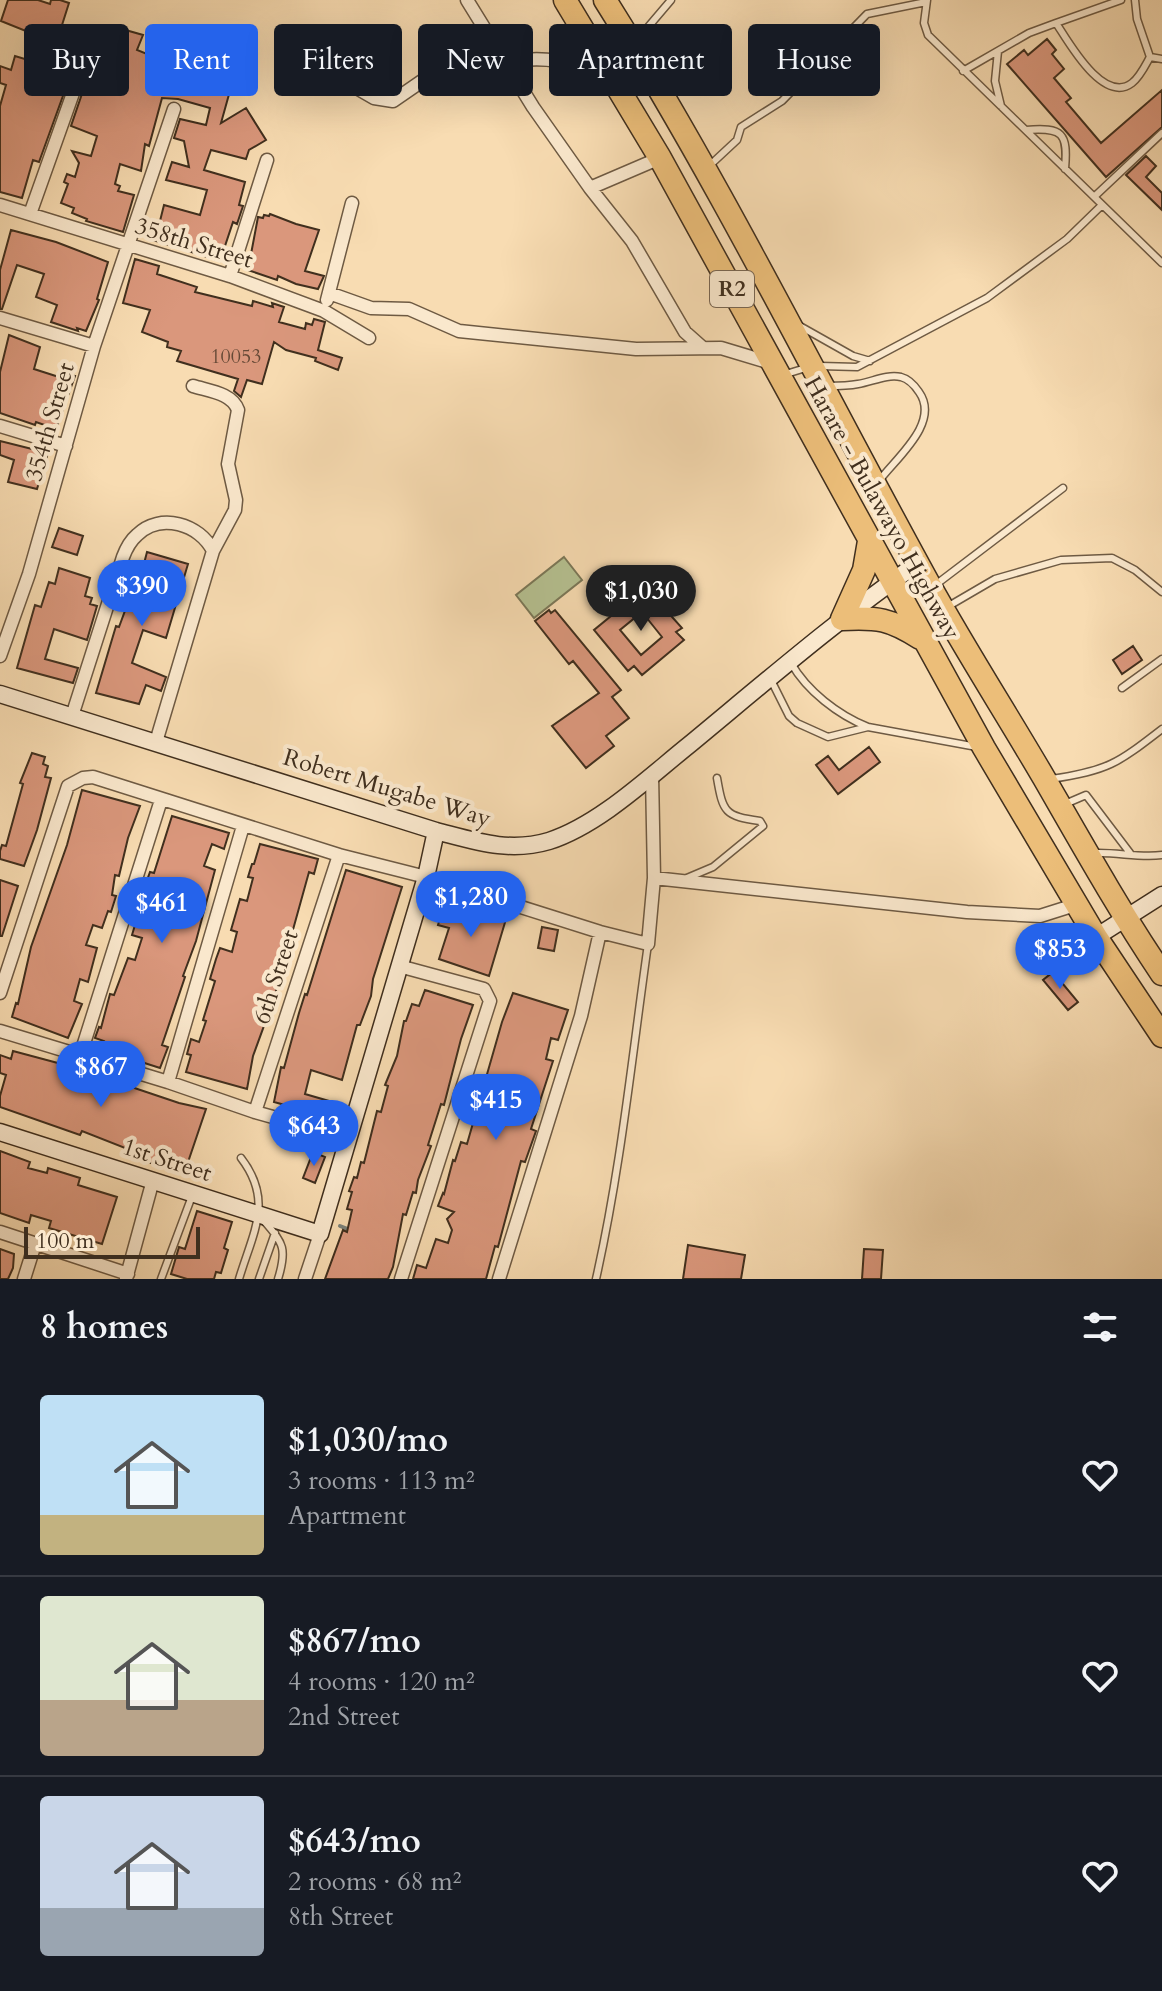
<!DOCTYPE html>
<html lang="en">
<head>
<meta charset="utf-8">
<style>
  :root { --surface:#171b24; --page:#20242c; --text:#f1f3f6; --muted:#9ea1a6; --line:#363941; --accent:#2563eb }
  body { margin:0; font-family:Cardo,serif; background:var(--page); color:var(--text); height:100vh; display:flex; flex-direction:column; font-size:30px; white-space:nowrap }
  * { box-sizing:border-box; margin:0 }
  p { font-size:26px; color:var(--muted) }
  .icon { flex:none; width:44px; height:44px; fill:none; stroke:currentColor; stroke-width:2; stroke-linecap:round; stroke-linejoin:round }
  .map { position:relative; height:1279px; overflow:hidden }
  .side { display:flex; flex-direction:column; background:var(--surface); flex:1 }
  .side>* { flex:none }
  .top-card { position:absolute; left:24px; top:24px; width:1114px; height:72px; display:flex; gap:16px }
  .scale { position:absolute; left:24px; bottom:20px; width:176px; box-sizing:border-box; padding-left:8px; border:4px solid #402f1e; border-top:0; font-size:22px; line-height:28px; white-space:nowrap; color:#402f1e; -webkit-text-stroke:6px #fae8cd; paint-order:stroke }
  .price { position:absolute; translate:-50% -68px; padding:0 18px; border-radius:28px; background:var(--accent); color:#fff; font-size:26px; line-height:52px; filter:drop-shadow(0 2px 4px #0008) }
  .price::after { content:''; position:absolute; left:50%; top:48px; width:24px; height:18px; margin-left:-12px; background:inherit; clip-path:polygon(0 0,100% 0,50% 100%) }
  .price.selected { background:#222; color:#fff }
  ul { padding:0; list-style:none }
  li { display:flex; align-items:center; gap:24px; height:200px; padding:0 40px }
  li+li { border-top:2px solid var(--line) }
  li span { display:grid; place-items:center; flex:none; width:224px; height:160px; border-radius:8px; color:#555 }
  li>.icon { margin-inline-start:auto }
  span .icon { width:96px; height:96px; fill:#fffc; stroke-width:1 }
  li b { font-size:34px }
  h2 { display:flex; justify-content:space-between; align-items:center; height:96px; padding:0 40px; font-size:34px }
  .pill { padding:0 28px; border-radius:8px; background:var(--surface); box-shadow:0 8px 32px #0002; font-size:28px; line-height:72px }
  .pill.selected { background:var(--accent); color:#fff }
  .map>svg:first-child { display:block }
  .green { fill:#b6c292; stroke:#7b7858; stroke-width:2 }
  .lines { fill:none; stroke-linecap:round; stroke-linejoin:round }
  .stream { stroke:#7b827a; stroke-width:4 }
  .building { fill:#da977c; stroke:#402f1e; stroke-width:2; fill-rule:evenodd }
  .lane-casing { stroke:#6e5a43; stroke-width:9 }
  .street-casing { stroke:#6e5a43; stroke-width:15 }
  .secondary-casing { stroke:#402f1e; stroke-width:19 }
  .highway-casing { stroke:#402f1e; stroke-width:25 }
  .lane { stroke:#fae8cd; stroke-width:6 }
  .street { stroke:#fae8cd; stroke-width:12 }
  .secondary { stroke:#fae8cd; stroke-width:16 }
  .highway { stroke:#ecbe79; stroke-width:22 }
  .labels { text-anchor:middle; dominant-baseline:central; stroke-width:8; stroke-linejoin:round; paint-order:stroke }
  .number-label { font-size:20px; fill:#664936 }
  .shield { fill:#fae8cd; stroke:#786652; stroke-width:2 }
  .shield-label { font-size:22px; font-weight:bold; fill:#402f1e }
  .street-label { font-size:24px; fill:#402f1e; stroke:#fae8cd }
</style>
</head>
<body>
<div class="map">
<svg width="1162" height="1279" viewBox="0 0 1162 1279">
  <rect width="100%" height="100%" fill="#f8dcb2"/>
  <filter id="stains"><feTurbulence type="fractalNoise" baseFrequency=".0025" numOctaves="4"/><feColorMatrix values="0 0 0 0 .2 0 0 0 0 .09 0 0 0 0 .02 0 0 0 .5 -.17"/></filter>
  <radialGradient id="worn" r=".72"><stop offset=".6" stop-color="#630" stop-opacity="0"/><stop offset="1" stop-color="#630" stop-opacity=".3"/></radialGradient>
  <path class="green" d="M 564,557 L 582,580 L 534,618 L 516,595 Z"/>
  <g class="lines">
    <path class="stream" d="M 340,1226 L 353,1231"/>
  </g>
  <path class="building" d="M 8,0 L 38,0 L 50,4 L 51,0 L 60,0 L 69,3 L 56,44 L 61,43 L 55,61 L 64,64 L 62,81 L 68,82 L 39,162 L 33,160 L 22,198 L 0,192 L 0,106 L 6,85 L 0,83 L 0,66 L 11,70 L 15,56 L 28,60 L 36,35 L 1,21 Z
    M 115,27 L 143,35 L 137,50 L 169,63 L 172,55 L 189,60 L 186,71 L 233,80 L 221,123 L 246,108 L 266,140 L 249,150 L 246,159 L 211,150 L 204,170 L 245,182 L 239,205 L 243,206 L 237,224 L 233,222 L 220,261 L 150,239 L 153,227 L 158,229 L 164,205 L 200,215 L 207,190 L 166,180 L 172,162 L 189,167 L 184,141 L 174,138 L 180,119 L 206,125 L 210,108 L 178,99 L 162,98 L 149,146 L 145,144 L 141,171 L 120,164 L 115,184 L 120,186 L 118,191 L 134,195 L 123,232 L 86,221 L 87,219 L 72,213 L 74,208 L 61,203 L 68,184 L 64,182 L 67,174 L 75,177 L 79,163 L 72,151 L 91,156 L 97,136 L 71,126 L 84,88 L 90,90 L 91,78 L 96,79 L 99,70 L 115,76 L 123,55 L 118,53 L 120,50 L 109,46 Z
    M 1047,39 L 1056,50 L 1052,54 L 1064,69 L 1054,78 L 1071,98 L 1066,102 L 1101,143 L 1162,90 L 1162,127 L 1106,177 L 1007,64 L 1024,50 L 1028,55 Z
    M 1146,156 L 1156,166 L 1146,177 L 1162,193 L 1162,210 L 1126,175 Z
    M 270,214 L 296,224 L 319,230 L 305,271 L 324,276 L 318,289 L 296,284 L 278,276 L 277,280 L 248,270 L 258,217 L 263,218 L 264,215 L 269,216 Z
    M 11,230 L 56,242 L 108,262 L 97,299 L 99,300 L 86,331 L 77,328 L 78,331 L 51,322 L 57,305 L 36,297 L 44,274 L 17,265 L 2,309 L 0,309 L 0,270 Z
    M 135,259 L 159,266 L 157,274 L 197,287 L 195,292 L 252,306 L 253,301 L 273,307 L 272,303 L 284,307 L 279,322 L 305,329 L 306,323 L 312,325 L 314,319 L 325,322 L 318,350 L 342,358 L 338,370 L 315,361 L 316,358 L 286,350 L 274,342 L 262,384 L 247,380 L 241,397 L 234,391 L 238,379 L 177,361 L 181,351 L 167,347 L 168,342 L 142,332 L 150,310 L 123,303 Z
    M 9,335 L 40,347 L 34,369 L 62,378 L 64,373 L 75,376 L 56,429 L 36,422 L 35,425 L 0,413 L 0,372 Z
    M 0,441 L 48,453 L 37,489 L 8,482 L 14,460 L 0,455 Z
    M 59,528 L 83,536 L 77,555 L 52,547 Z
    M 147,552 L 188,564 L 166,638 L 143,630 L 132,663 L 166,677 L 161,691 L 146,685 L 139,704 L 96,693 L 116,626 L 119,627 L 130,597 L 127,596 L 132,580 L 139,583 Z
    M 59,568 L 90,578 L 85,596 L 92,598 L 90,604 L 97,606 L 87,640 L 54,629 L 45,659 L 78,668 L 73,683 L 17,668 L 35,605 L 41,607 L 49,582 L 55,584 Z
    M 648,590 L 682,628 L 676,632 L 684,640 L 642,675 L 634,666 L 628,671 L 594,630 L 633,598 L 636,601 ZM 642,612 L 662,637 L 641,655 L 620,630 Z
    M 549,610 L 551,613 L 555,610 L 621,690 L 612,697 L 629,718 L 606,736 L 614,746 L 586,768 L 552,726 L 599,693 L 573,661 L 569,664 L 535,621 Z
    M 1133,646 L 1142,660 L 1122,674 L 1113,660 Z
    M 869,747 L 880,762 L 838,794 L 816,765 L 828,756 L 839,770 Z
    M 32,753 L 45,757 L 43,764 L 48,766 L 45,777 L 51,778 L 37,830 L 24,866 L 0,859 L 0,851 L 2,845 L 6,846 L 23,784 L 20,783 Z
    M 82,790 L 140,806 L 128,838 L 119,876 L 115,875 L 112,895 L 116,896 L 111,912 L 108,911 L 102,928 L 93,925 L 86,945 L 97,948 L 88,982 L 80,979 L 74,1001 L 82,1004 L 68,1038 L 12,1017 L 16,1003 L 18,1004 L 31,947 L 67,845 Z
    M 172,816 L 229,833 L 224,849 L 212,844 L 204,866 L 215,870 L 196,941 L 183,976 L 185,977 L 162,1045 L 168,1047 L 160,1068 L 101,1049 L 104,1041 L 95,1038 L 99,1027 L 101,1028 L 110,994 L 114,995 L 128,958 L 135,960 L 142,938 L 132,935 L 141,905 L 151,909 L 156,889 L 145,886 L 150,872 L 154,873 Z
    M 260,844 L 318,859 L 314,874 L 309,872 L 274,998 L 264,996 L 256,1020 L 265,1023 L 253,1056 L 247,1089 L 186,1072 L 191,1055 L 187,1054 L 191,1039 L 199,1042 L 206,1021 L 203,1020 L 215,981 L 210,979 L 216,959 L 220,948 L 232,952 L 237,932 L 231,930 L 240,899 L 247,901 L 253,878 L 248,877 L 252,864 L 254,864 Z
    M 346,870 L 402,887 L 373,979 L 371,996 L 360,1025 L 357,1025 L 342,1080 L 311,1070 L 305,1094 L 336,1103 L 332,1118 L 274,1102 L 281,1067 L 284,1068 L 299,1013 L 305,994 L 307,995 Z
    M 0,880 L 18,886 L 2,936 L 0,936 Z
    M 456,906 L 506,919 L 489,976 L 439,959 L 449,928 L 438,925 L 443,909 L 454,912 Z
    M 542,927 L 558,930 L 554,951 L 538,948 Z
    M 1053,972 L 1078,1002 L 1068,1010 L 1043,980 Z
    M 425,990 L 473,1005 L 461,1039 L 444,1105 L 441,1104 L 428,1145 L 431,1146 L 418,1180 L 416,1193 L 413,1192 L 406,1215 L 403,1214 L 393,1267 L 388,1279 L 325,1279 L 343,1230 L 347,1232 L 352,1210 L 347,1209 L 352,1192 L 349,1191 L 354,1177 L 357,1178 L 361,1162 L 364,1163 L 377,1111 L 381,1112 L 388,1086 L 385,1085 L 397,1056 L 404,1021 L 406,1021 L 412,1004 L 419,1006 Z
    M 513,993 L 568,1010 L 558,1040 L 551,1038 L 546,1059 L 553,1061 L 531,1129 L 536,1131 L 525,1162 L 521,1161 L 498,1247 L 495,1246 L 486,1279 L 413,1279 L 417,1265 L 426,1268 L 436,1239 L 448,1243 L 452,1230 L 447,1219 L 454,1212 L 438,1206 L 443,1193 L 444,1194 L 453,1160 L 455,1161 L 461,1142 L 467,1144 L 502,1022 Z
    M 13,1051 L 69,1066 L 179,1103 L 206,1109 L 186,1168 L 169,1163 L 167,1168 L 151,1163 L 137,1156 L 138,1153 L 82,1131 L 80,1135 L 0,1107 L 0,1096 L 6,1075 L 0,1073 L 0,1055 L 11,1059 Z
    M 0,1151 L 30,1162 L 28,1168 L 47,1173 L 48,1168 L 80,1178 L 78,1185 L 117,1197 L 102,1244 L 49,1228 L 51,1221 L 31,1215 L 29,1223 L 0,1213 Z
    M 313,1152 L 325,1157 L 315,1183 L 303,1178 Z
    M 197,1211 L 232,1222 L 224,1248 L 228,1250 L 221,1273 L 216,1272 L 214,1279 L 187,1279 L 171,1274 L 179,1247 L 185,1249 Z
    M 688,1245 L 745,1255 L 741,1279 L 683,1279 Z
    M 0,1249 L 14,1254 L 13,1268 L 8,1279 L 0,1279 Z
    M 864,1249 L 883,1250 L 881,1279 L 862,1279 Z"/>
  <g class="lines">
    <defs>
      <path id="lane" d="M 927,0 L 924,23 L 928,35 L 1162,263
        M 1135,0 L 1137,19 L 1150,57 L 1162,59
        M 1056,23 L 1121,0
        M 637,40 L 671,0
        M 998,51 L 995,81 L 1001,106
        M 963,71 L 1029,33 L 1056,23 C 1068,41 1103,105 1132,83 C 1140,77 1145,66 1150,57
        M 1026,130 C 1063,127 1068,133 1065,169
        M 708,167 L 737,140 L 741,127 L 782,101 L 867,14 L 926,2
        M 1094,197 L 1162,133
        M 798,325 L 853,356 L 870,361
        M 820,366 L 857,367 L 987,298 L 1067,239 L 1102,205
        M 786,374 L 809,367
        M 827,386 C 838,386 848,386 858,384 C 872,382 886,374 901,377 C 909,379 915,386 919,392 C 941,423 895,459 879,481
        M 934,586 L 1063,488
        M 947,607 L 995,579 L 1061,560 L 1112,558 L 1135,570 L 1162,592
        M 791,663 C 807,691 838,715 868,727 L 977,747
        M 770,678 L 789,716 L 797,723 L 828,737 L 868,727
        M 1122,688 L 1162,659
        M 1051,779 C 1108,771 1118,763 1162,729
        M 1065,804 L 1086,795 L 1130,853
        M 1094,853 C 1118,852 1139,858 1162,855
        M 687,878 L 713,867 L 763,826 L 760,821 C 725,816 723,813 717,778
        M 1051,952 L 1089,939
        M 264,1221 C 284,1243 287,1250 278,1279
        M 161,1279 L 192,1196
        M 239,1279 C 253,1232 274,1201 241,1158
        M 259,1279 L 275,1233
        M 596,1279 C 621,1168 632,1056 648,944"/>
      <path id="street" d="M 467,0 L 533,107 L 590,188 L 660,158
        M 296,53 L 374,98 L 393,101 L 451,61 L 491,42
        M 506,63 C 541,54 574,62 607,75
        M 590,188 L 632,241 L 685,332 L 703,348
        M 0,205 L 230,276 L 324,311 L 369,338
        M 30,214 L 83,65
        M 230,276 L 267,160
        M 329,293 L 371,308 L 409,309 L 459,331 L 636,349 L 721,348 L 771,363
        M 327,300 L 352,203
        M 0,318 L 94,346
        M 0,426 L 66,446
        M 0,656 L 29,574 L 94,346 L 174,109
        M 72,716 L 123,557 C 126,549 130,541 137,535 C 160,512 200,524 213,551
        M 156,742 L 213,551 L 235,510 L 236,500 L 228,464 L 238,410 C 232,393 209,391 193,386
        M 654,878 L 967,912 L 1040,916 L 1078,904
        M 399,966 L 484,989 L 490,1001 L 401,1279
        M 0,993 L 68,786 L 83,778 L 93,777 L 339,855 L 426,877 L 600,932 L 648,944 L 654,878 L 652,775
        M 0,1031 L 168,1082 L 255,1112 L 348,1138
        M 80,1056 L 161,800
        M 168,1082 L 243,826
        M 255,1112 L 339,855
        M 0,1232 L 128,1274
        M 24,1279 L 35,1244
        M 126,1279 L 153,1180
        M 305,1279 L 320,1234
        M 499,1279 L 581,1016 L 600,932"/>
      <path id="secondary" d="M 0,694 L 436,831 C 475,841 509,853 549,841 C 599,825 649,777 689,745 C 764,683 838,619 918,563
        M 1096,937 L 1162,895
        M 0,1132 L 320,1234 L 426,877 L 436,831"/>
      <path id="highway" d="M 565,0 L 660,158 L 984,748 L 1096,937 L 1162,1036
        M 605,0 C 724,189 822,390 930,586 C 966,651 1006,713 1044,778 C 1082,844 1119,910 1162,974
        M 842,619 C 878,617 890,619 920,638
        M 842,619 L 864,570 L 869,541"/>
    </defs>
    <use href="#lane" class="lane-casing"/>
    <use href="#street" class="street-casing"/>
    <use href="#secondary" class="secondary-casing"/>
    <use href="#highway" class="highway-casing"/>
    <use href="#lane" class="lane"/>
    <use href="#street" class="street"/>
    <use href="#secondary" class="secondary"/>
    <use href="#highway" class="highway"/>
  </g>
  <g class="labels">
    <g class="number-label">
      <text x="236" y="356">10053</text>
    </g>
    <rect class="shield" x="710" y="271" width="44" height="36" rx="6"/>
    <g class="shield-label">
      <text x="732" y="289">R2</text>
    </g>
    <g class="street-label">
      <text transform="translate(194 243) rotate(17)">358th Street</text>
      <text transform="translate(50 422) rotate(-74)">354th Street</text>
      <text transform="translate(882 508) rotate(61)">Harare - Bulawayo Highway</text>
      <text transform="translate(387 788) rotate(17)">Robert Mugabe Way</text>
      <text transform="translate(276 977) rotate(-72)">6th Street</text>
      <text transform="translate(167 1160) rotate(18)">1st Street</text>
    </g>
  </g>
  <rect width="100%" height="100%" filter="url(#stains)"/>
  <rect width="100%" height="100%" fill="url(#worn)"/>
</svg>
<div class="scale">100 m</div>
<b class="price" style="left:142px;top:628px">$390</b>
<b class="price selected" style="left:641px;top:633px">$1,030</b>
<b class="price" style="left:471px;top:939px">$1,280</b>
<b class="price" style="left:162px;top:945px">$461</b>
<b class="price" style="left:1060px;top:991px">$853</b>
<b class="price" style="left:101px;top:1109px">$867</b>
<b class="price" style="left:496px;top:1142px">$415</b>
<b class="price" style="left:314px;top:1168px">$643</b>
<div class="top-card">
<a class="pill">Buy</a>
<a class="pill selected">Rent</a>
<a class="pill">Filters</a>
<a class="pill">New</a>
<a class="pill">Apartment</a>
<a class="pill">House</a>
</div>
</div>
<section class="side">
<h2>8 homes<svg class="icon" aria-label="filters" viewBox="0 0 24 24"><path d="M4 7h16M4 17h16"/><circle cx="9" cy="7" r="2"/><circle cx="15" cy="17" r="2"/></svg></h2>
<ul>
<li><span style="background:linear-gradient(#bfe0f5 75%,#c2b280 0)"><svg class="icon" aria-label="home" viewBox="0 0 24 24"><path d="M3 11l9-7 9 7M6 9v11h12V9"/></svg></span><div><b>$1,030/mo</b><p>3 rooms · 113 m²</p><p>Apartment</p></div><svg class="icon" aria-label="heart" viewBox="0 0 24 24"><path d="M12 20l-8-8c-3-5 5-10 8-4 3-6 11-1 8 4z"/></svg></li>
<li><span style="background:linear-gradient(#dfe7d0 65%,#b9a48a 0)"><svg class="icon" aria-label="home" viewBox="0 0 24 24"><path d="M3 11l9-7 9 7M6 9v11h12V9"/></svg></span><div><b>$867/mo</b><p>4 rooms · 120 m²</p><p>2nd Street</p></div><svg class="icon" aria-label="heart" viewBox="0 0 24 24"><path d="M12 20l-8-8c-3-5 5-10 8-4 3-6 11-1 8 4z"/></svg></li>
<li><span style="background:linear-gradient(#c9d6e8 70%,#9aa5b1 0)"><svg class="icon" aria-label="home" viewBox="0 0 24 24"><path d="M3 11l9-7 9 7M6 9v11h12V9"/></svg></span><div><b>$643/mo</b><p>2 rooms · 68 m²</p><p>8th Street</p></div><svg class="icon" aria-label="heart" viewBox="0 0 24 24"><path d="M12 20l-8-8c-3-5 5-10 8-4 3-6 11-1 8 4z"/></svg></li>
</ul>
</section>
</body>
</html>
